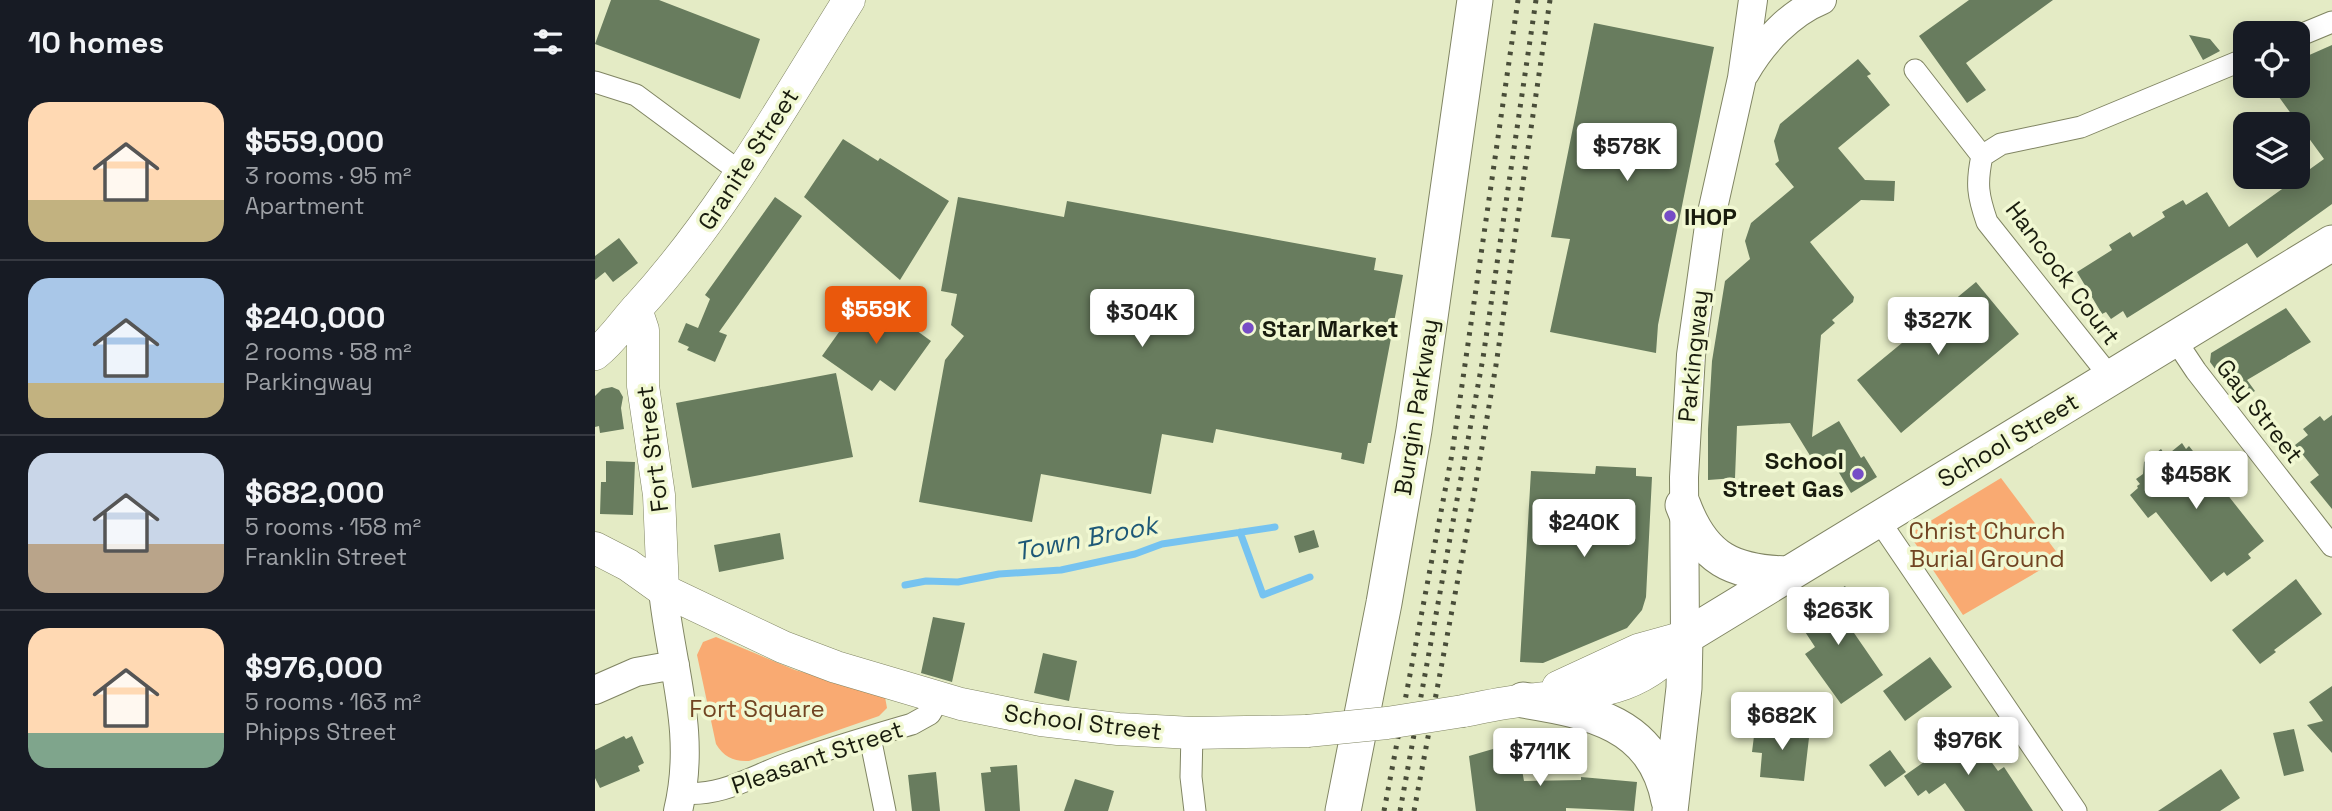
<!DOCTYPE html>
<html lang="en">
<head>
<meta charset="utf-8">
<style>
  :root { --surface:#171b24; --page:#242831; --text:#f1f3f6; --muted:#9ea1a6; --line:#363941; --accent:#ea580c }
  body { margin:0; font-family:"Space Grotesk",sans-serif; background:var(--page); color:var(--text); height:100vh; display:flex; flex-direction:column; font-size:26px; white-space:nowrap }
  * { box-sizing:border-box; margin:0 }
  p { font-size:23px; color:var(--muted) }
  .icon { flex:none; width:38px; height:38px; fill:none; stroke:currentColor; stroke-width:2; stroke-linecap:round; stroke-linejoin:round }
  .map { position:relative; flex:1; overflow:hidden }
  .details { display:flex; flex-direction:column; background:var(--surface); width:595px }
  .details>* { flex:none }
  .buttons { position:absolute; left:1638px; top:21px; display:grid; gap:14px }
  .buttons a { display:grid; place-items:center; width:77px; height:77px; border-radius:14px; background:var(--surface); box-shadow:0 4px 18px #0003; font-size:35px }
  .price { position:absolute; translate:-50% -60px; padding:0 16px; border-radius:7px; background:#fff; color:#222; font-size:23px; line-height:46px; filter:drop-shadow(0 2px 4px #0008) }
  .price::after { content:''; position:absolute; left:50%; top:42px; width:21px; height:16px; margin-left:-10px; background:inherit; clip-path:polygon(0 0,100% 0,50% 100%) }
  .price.selected { background:var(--accent); color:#fff }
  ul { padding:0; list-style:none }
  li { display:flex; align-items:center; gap:21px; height:175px; padding:0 28px }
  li+li { border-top:2px solid var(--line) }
  li span { display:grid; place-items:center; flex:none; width:196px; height:140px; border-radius:21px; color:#555 }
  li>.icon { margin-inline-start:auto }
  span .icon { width:84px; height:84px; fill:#fffc; stroke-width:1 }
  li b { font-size:30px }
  h2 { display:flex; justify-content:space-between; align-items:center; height:84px; padding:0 28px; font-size:30px }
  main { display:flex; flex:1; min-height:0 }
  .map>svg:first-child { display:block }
  .green { fill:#f9aa72 }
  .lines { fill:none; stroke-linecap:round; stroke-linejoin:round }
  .stream { stroke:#76c3f0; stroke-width:7 }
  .building { fill:#687c5e }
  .minor-casing { stroke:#808563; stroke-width:23 }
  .tertiary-casing { stroke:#808563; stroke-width:30 }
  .secondary-casing { stroke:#808563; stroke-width:33 }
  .primary-casing { stroke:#808563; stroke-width:37 }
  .minor { stroke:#fff; stroke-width:21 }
  .tertiary { stroke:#fff; stroke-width:28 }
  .secondary { stroke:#fff; stroke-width:32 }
  .primary { stroke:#fff; stroke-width:35 }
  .rail { stroke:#494d39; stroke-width:5; stroke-dasharray:3.5 7; stroke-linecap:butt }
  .secondary-bridge-casing { stroke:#808563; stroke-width:33; stroke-linecap:butt }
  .secondary-bridge { stroke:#fff; stroke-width:32 }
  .poi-dot { fill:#764dc6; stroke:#f1f8d2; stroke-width:2.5 }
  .labels { text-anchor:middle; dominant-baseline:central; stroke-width:7; stroke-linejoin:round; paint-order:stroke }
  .street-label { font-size:24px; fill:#191c0e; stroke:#f1f8d2 }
  .poi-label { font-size:24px; font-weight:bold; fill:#191c0e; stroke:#f1f8d2; text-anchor:start }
  .park-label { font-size:24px; fill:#714422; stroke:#f1f8d2 }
  .water-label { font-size:26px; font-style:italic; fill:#1d5877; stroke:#f1f8d2 }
</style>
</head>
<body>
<main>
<section class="details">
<h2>10 homes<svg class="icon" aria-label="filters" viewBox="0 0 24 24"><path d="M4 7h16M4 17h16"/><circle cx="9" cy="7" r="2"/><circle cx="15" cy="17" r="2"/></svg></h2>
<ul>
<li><span style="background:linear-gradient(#ffd9b3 70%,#c2b280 0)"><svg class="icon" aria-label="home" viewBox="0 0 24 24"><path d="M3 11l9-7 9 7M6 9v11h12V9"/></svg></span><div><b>$559,000</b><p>3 rooms · 95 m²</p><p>Apartment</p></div></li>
<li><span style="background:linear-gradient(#a9c7e8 75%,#c2b280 0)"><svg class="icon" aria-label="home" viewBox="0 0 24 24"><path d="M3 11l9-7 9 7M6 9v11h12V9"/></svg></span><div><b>$240,000</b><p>2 rooms · 58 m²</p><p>Parkingway</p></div></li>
<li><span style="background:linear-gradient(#c9d6e8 65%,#b9a48a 0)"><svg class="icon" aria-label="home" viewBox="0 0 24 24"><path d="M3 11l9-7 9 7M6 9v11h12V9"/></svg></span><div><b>$682,000</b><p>5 rooms · 158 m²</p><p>Franklin Street</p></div></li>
<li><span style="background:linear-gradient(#ffd9b3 75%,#7fa58c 0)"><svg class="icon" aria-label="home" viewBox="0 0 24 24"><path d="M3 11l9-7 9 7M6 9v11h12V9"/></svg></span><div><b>$976,000</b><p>5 rooms · 163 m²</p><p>Phipps Street</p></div></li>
</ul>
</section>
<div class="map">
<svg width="1737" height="811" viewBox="0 0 1737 811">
  <rect width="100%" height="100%" fill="#e4ebc5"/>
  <path class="green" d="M 1406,478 L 1466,558 L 1368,615 L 1314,534 Z
    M 121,637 L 200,670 L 284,693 L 290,697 L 292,708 L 284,716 L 154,761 C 139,762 129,757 121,744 L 102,655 L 108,642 Z"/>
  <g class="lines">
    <path class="stream" d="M 645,532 L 668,595 L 715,577
      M 310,585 L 331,581 L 363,582 L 404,574 L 466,570 L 540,554 L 567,544 L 680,527"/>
  </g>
  <path class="building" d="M 16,0 L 64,0 L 165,39 L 145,99 L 0,44 Z
    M 1374,0 L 1458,0 L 1371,63 L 1391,90 L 1372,103 L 1324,36 Z
    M 999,23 L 1119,47 L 1063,325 L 1061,353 L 955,332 L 975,239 L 956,237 Z
    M 1594,35 L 1615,39 L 1625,51 L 1608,60 Z
    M 1737,45 L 1737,204 L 1662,258 L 1652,243 L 1532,318 L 1528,311 L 1516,319 L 1511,312 L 1507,314 L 1482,272 L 1517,250 L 1514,245 L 1535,232 L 1538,237 L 1570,217 L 1567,212 L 1588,200 L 1591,205 L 1612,192 L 1634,227 L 1729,159 L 1676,86 L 1703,86 L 1703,60 Z
    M 1263,59 L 1276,74 L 1272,76 L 1295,105 L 1243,148 L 1270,180 L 1300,181 L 1299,201 L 1266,200 L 1215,242 L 1259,297 L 1258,302 L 1237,320 L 1240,323 L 1226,335 L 1217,437 L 1244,421 L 1266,458 L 1269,456 L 1282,477 L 1256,493 L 1236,459 L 1222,467 L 1195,423 L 1142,426 L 1140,478 L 1113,480 L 1113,429 L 1117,361 L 1130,281 L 1155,259 L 1150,241 L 1156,223 L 1199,187 L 1180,164 L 1184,161 L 1179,141 L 1185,124 Z
    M 248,139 L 283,161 L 285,158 L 354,201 L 305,280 L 209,197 Z
    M 180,197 L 207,216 L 124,332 L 132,335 L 120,362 L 92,350 L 94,347 L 83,342 L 91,323 L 103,328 L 115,299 L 110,295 Z
    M 363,197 L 469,217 L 472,201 L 781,258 L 779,270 L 808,275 L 776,443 L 773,443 L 769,464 L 746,459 L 747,453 L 621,429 L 618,443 L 567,434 L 556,494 L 446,474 L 437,522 L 324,502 L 350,360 L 369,336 L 356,325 L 362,294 L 346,291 Z
    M 24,238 L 43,263 L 18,282 L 10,272 L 0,280 L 0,256 Z
    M 1381,282 L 1424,334 L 1306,433 L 1262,380 Z
    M 271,294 L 336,341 L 300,391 L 285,380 L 277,391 L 227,356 Z
    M 1691,308 L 1716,342 L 1652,380 L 1660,391 L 1644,401 L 1615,362 L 1616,353 Z
    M 241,373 L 258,457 L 97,488 L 81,403 Z
    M 17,387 L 24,390 L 28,397 L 26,408 L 29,429 L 5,433 L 4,426 L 0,427 L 0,396 L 7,389 Z
    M 1737,415 L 1737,509 L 1715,482 L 1724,475 L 1700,445 L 1713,435 L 1708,429 L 1725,416 L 1729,421 Z
    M 1587,443 L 1591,449 L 1594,446 L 1669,541 L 1653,554 L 1656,558 L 1632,576 L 1629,572 L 1616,582 L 1561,512 L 1553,518 L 1535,495 L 1543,488 L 1542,486 L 1545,484 L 1541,479 L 1548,474 L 1549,462 L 1566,449 L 1571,456 Z
    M 11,461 L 40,462 L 38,515 L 5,514 L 6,482 L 11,482 Z
    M 1001,466 L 1041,468 L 1041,476 L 1057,477 L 1051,597 L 1047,610 L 1032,628 L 948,663 L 925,662 L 936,471 L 1000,474 Z
    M 719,530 L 724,547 L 704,553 L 699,536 Z
    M 185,533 L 189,559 L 124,572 L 119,545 Z
    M 1701,579 L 1727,614 L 1679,650 L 1681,652 L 1665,664 L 1637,630 Z
    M 1250,586 L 1264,607 L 1248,617 L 1288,675 L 1246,704 L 1210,654 L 1220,647 L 1201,618 Z
    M 338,617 L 370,623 L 357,682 L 326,673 Z
    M 448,653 L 482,661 L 474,701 L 439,693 Z
    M 1335,657 L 1357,687 L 1310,721 L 1288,691 Z
    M 1737,686 L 1737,753 L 1712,725 L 1728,721 L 1714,702 Z
    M 1368,723 L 1403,771 L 1409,767 L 1438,811 L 1370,811 L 1350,783 L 1334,794 L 1331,790 L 1323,796 L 1309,776 L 1356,743 L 1351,736 Z
    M 1171,724 L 1215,729 L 1209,781 L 1165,777 L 1167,753 L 1157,752 L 1160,728 L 1170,729 Z
    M 1699,729 L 1709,771 L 1689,776 L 1678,733 Z
    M 29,736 L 31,739 L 37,736 L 49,763 L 43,766 L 45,771 L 5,788 L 0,778 L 0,750 Z
    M 922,742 L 929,781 L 986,780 L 986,777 L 1042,782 L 1039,811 L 971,808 L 971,811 L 881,811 L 874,756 Z
    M 1295,750 L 1311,772 L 1290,787 L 1274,765 Z
    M 422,765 L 425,811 L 390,811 L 386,773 L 396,772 L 395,767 Z
    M 1626,769 L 1645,798 L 1625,811 L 1563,811 Z
    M 341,772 L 345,811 L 317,811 L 313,775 Z
    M 480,779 L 519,791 L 513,811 L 469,811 Z"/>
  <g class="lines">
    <defs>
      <path id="minor" d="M 1703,36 L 1737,22
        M 1320,70 L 1387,156 C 1381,184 1383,196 1392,222 L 1516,378
        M 0,82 L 41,95 L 145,172
        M 1387,156 L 1406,144 L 1486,127 L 1650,59
        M 1579,338 L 1601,371 L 1737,546
        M 1283,519 L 1481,811
        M 597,733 L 596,777 L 600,811
        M 275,737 L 290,811
        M 87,793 C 127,797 157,776 194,763 C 234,748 276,736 317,724 L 335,714 L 345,697"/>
      <path id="tertiary" d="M 1150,73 C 1167,43 1195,13 1227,0
        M 68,590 C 76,668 102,732 83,811
        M 1090,637 L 1089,477 L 1096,355 L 1114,226 L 1147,78 L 1158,0
        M 0,690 L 41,672 L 80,665"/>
      <path id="secondary" d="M 41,309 L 48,330 L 48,386 L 64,495 L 68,590
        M 0,354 C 18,340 28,323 43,307 C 127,215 188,105 254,0
        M 0,548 L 33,565 L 68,590 L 188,647 L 241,667 L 366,704 L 446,720 L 523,729 L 597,733 L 712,731
        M 963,687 L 1043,650 L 1090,637
        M 868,711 C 889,707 911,702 932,700 C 996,692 1048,694 1090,637"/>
      <path id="primary" d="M 1088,505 C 1108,559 1138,573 1193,574
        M 928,700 C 995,711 1059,723 1074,801
        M 748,811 L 789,603 L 819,430 L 880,0
        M 1075,811 L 1089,688 L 1090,637 L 1737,243"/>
    </defs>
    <use href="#minor" class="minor-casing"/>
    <use href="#tertiary" class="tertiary-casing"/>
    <use href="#secondary" class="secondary-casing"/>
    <use href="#primary" class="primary-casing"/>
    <use href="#minor" class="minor"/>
    <use href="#tertiary" class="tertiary"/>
    <use href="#secondary" class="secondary"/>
    <use href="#primary" class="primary"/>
    <path class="rail" d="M 789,811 L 857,454 L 923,0
      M 805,811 L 888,358 L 941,0
      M 819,811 L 879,494 L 901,365 L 955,0"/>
    <defs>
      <path id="secondary-bridge" d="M 712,731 L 792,723 L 868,711"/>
    </defs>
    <use href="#secondary-bridge" class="secondary-bridge-casing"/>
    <use href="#secondary-bridge" class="secondary-bridge"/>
  </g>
  <g class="poi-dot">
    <circle cx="1075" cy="216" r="7"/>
    <circle cx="653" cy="328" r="7"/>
    <circle cx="1263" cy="474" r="7"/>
  </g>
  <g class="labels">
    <g class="street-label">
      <text transform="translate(153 159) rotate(-57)">Granite Street</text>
      <text transform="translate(1468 273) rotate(53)">Hancock Court</text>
      <text transform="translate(1098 356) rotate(-84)">Parkingway</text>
      <text transform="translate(821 407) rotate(-81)">Burgin Parkway</text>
      <text transform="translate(1665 411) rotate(52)">Gay Street</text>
      <text transform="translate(1413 440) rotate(-31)">School Street</text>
      <text transform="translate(57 449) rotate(-97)">Fort Street</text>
      <text transform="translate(488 722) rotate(7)">School Street</text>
      <text transform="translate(222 757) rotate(-19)">Pleasant Street</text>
    </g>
    <g class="poi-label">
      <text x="1089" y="216">IHOP</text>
      <text x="667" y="328">Star Market</text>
      <text x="1249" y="460" text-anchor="end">School<tspan x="1249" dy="28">Street Gas</tspan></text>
    </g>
    <g class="park-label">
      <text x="1392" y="530">Christ Church<tspan x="1392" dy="28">Burial Ground</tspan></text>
      <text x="162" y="708">Fort Square</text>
    </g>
    <g class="water-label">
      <text transform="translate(491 538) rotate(-11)">Town Brook</text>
    </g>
  </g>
</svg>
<div class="buttons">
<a><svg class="icon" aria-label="locate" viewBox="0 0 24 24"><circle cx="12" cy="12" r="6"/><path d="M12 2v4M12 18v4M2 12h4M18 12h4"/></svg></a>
<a><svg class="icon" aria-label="layers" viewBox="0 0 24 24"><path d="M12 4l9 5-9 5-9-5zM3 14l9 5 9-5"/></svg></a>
</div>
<b class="price" style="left:1032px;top:183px">$578K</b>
<b class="price selected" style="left:281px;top:346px">$559K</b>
<b class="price" style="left:547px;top:349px">$304K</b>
<b class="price" style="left:1343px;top:357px">$327K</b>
<b class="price" style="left:1601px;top:511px">$458K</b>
<b class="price" style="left:989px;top:559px">$240K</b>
<b class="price" style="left:1243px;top:647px">$263K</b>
<b class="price" style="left:1187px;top:752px">$682K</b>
<b class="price" style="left:1373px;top:777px">$976K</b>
<b class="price" style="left:945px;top:788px">$711K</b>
</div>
</main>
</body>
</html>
